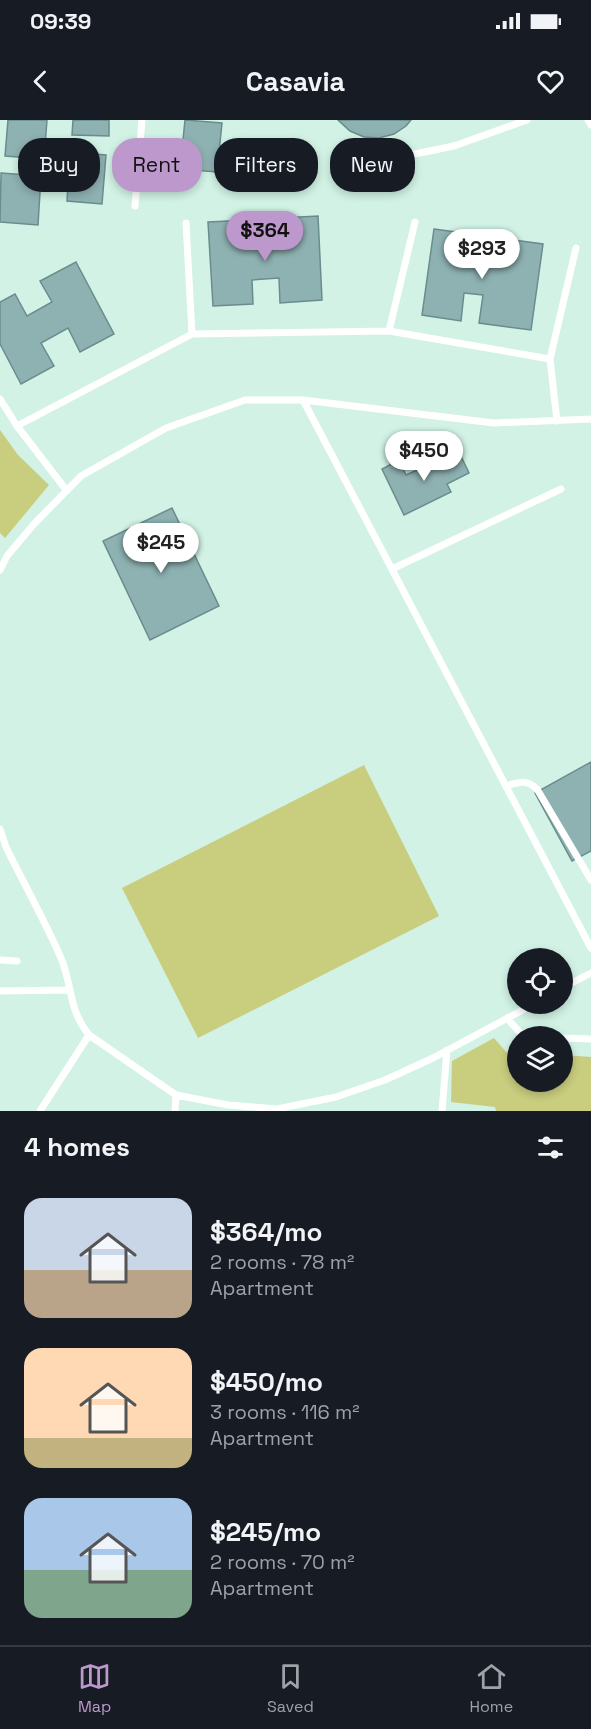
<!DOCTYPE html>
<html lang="en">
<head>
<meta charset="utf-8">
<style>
  :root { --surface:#171b24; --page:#242831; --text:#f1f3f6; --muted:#9ea1a6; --line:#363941; --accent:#bc98cc }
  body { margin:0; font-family:"Space Grotesk",sans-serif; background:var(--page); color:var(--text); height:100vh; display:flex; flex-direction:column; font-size:22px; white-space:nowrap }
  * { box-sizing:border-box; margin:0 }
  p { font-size:20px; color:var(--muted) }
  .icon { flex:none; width:33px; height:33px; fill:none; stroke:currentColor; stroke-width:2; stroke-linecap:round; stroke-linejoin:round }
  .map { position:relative; height:991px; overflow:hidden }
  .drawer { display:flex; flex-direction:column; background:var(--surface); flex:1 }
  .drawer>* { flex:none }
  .top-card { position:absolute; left:18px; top:18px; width:555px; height:54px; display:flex; gap:12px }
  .tools { position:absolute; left:507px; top:828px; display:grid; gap:12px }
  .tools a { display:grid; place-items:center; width:66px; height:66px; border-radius:50%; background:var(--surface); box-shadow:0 3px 9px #0003; font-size:30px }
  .price { position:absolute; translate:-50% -51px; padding:0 14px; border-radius:21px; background:#fff; color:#222; font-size:20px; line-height:39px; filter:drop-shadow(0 2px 3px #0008) }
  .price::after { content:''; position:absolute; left:50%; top:36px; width:18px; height:14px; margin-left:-9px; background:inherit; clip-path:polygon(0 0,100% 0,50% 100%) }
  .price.selected { background:var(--accent); color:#111 }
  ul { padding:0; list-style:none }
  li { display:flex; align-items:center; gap:18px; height:150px; padding:0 24px }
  li span { display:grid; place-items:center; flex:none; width:168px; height:120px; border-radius:18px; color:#555 }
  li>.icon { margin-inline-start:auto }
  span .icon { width:72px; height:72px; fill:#fffc; stroke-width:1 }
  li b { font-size:26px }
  h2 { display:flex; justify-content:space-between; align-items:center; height:72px; padding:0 24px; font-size:26px }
  .tag { padding:0 21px; border-radius:24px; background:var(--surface); box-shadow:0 3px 9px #0003; font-size:21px; line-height:54px }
  .tag.selected { background:var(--accent); color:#111 }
  .status { display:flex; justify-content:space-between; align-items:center; height:42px; padding:0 30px; background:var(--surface); direction:ltr }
  .status svg { height:16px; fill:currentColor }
  header { display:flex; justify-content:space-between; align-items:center; height:78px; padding:0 24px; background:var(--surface); font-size:27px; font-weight:700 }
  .tab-bar { display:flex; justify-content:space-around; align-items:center; height:84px; border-top:2px solid var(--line); background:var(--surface); font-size:16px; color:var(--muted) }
  .tab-bar a { display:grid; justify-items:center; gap:3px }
  .tab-bar .selected { color:var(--accent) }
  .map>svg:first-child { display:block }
  .green { fill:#c9cd7e }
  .building { fill:#8eb1b2; stroke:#6a8c8d; stroke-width:1.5 }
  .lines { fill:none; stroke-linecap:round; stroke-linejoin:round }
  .lane { stroke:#fff; stroke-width:7 }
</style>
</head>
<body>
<div class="status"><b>09:39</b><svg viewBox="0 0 49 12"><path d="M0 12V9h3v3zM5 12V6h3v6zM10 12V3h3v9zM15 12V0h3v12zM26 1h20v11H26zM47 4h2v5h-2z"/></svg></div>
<header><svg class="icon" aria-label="back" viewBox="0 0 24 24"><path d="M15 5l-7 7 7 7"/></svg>Casavia<svg class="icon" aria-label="heart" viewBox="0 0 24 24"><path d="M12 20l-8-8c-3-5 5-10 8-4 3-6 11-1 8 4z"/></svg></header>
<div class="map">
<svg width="591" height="991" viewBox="0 0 591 991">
  <rect width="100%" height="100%" fill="#d1f2e5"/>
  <path class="green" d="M 0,310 L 18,335 L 49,365 L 5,418 L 0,413 Z
    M 364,645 L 439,796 L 198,918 L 122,768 Z
    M 494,918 L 507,933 L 517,933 L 518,962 L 562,962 L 563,935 L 591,937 L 591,991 L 496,991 L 495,987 L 451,982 L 452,941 Z"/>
  <path class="building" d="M 8,0 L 47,0 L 44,39 L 5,36 Z
    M 73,0 L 109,0 L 109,16 L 72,15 Z
    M 185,0 L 222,3 L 217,52 L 180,49 Z
    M 338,0 L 411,0 L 406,6 L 394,14 L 379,18 L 364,17 L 350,11 Z
    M 70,32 L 106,35 L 102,84 L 67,81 Z
    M 1,53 L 41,56 L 38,105 L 0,102 Z
    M 318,96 L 322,180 L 280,183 L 279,158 L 252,160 L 253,184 L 213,186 L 208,102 L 248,100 L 250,127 L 281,125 L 280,98 Z
    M 434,109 L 478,115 L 475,140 L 504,144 L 507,119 L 543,124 L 531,210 L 479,203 L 483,175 L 464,173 L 461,201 L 422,195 Z
    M 76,142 L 114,214 L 80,232 L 68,208 L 41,223 L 54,246 L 21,264 L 0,224 L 0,182 L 15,174 L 27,196 L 52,182 L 40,161 Z
    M 460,334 L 469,353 L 447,364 L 451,372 L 404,395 L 382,349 L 399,340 L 406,355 L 424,347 L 422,343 L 435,336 L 439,344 Z
    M 172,388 L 219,486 L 150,520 L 103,421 Z
    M 591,642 L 591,731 L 572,741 L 535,673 Z"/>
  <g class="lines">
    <path class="lane" d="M 588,0 L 591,5
      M 370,43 L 454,26 L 527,0
      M 135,86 L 142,0
      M 186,103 L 192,214
      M 389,211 L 415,102
      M 550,239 L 576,128
      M 0,279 L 17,306
      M 303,280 L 591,828
      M 67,371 L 17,306 L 192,214 L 389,211 L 550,239 L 557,301
      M 392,449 L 561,369
      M 0,450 L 7,436 L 34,404 L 81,356 L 166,308 L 245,280 L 303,280 L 494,303 L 591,299
      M 506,666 C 520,662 526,659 537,669 L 591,760
      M 0,709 L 6,727 C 24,764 45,801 61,838 C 73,867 68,889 89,915 L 176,975 L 228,985 L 277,989 L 336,977 L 385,960 L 433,938 L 534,884
      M 0,840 L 17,841
      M 562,868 L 591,853
      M 0,871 L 69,870
      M 507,898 L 523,916 L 530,916
      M 562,918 L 591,919
      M 40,991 L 89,915
      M 175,991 L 176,975
      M 442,991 L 447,930"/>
  </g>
</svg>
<div class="tools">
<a><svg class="icon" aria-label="locate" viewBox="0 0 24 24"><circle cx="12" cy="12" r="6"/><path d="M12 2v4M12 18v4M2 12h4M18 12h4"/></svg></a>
<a><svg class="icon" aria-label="layers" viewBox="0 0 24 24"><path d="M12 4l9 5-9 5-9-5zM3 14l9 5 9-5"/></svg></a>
</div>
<b class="price selected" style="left:265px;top:142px">$364</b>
<b class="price" style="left:482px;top:160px">$293</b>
<b class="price" style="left:424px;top:362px">$450</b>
<b class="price" style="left:161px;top:454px">$245</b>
<div class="top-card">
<a class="tag">Buy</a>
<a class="tag selected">Rent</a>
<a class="tag">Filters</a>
<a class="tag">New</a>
</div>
</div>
<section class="drawer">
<h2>4 homes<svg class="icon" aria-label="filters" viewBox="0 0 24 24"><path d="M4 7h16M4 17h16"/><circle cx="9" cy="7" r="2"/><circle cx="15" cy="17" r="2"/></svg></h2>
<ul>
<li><span style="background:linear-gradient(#c9d6e8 60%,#b9a48a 0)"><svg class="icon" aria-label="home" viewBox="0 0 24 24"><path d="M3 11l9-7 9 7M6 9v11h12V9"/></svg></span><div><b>$364/mo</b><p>2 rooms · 78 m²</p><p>Apartment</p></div></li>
<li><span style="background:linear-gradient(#ffd9b3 75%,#c2b280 0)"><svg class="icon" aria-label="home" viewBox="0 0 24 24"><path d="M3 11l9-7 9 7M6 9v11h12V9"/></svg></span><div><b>$450/mo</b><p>3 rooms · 116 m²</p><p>Apartment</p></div></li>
<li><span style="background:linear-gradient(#a9c7e8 60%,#7fa58c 0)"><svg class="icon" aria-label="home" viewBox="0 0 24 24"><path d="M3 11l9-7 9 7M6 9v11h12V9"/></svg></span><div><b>$245/mo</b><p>2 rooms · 70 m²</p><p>Apartment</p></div></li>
</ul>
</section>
<nav class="tab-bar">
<a class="selected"><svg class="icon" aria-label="map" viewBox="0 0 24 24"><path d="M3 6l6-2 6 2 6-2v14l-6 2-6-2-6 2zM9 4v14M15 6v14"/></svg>Map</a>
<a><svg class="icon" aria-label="saved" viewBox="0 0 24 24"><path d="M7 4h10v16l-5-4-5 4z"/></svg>Saved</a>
<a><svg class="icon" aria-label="home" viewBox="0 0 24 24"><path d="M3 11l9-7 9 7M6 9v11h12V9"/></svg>Home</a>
</nav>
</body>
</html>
